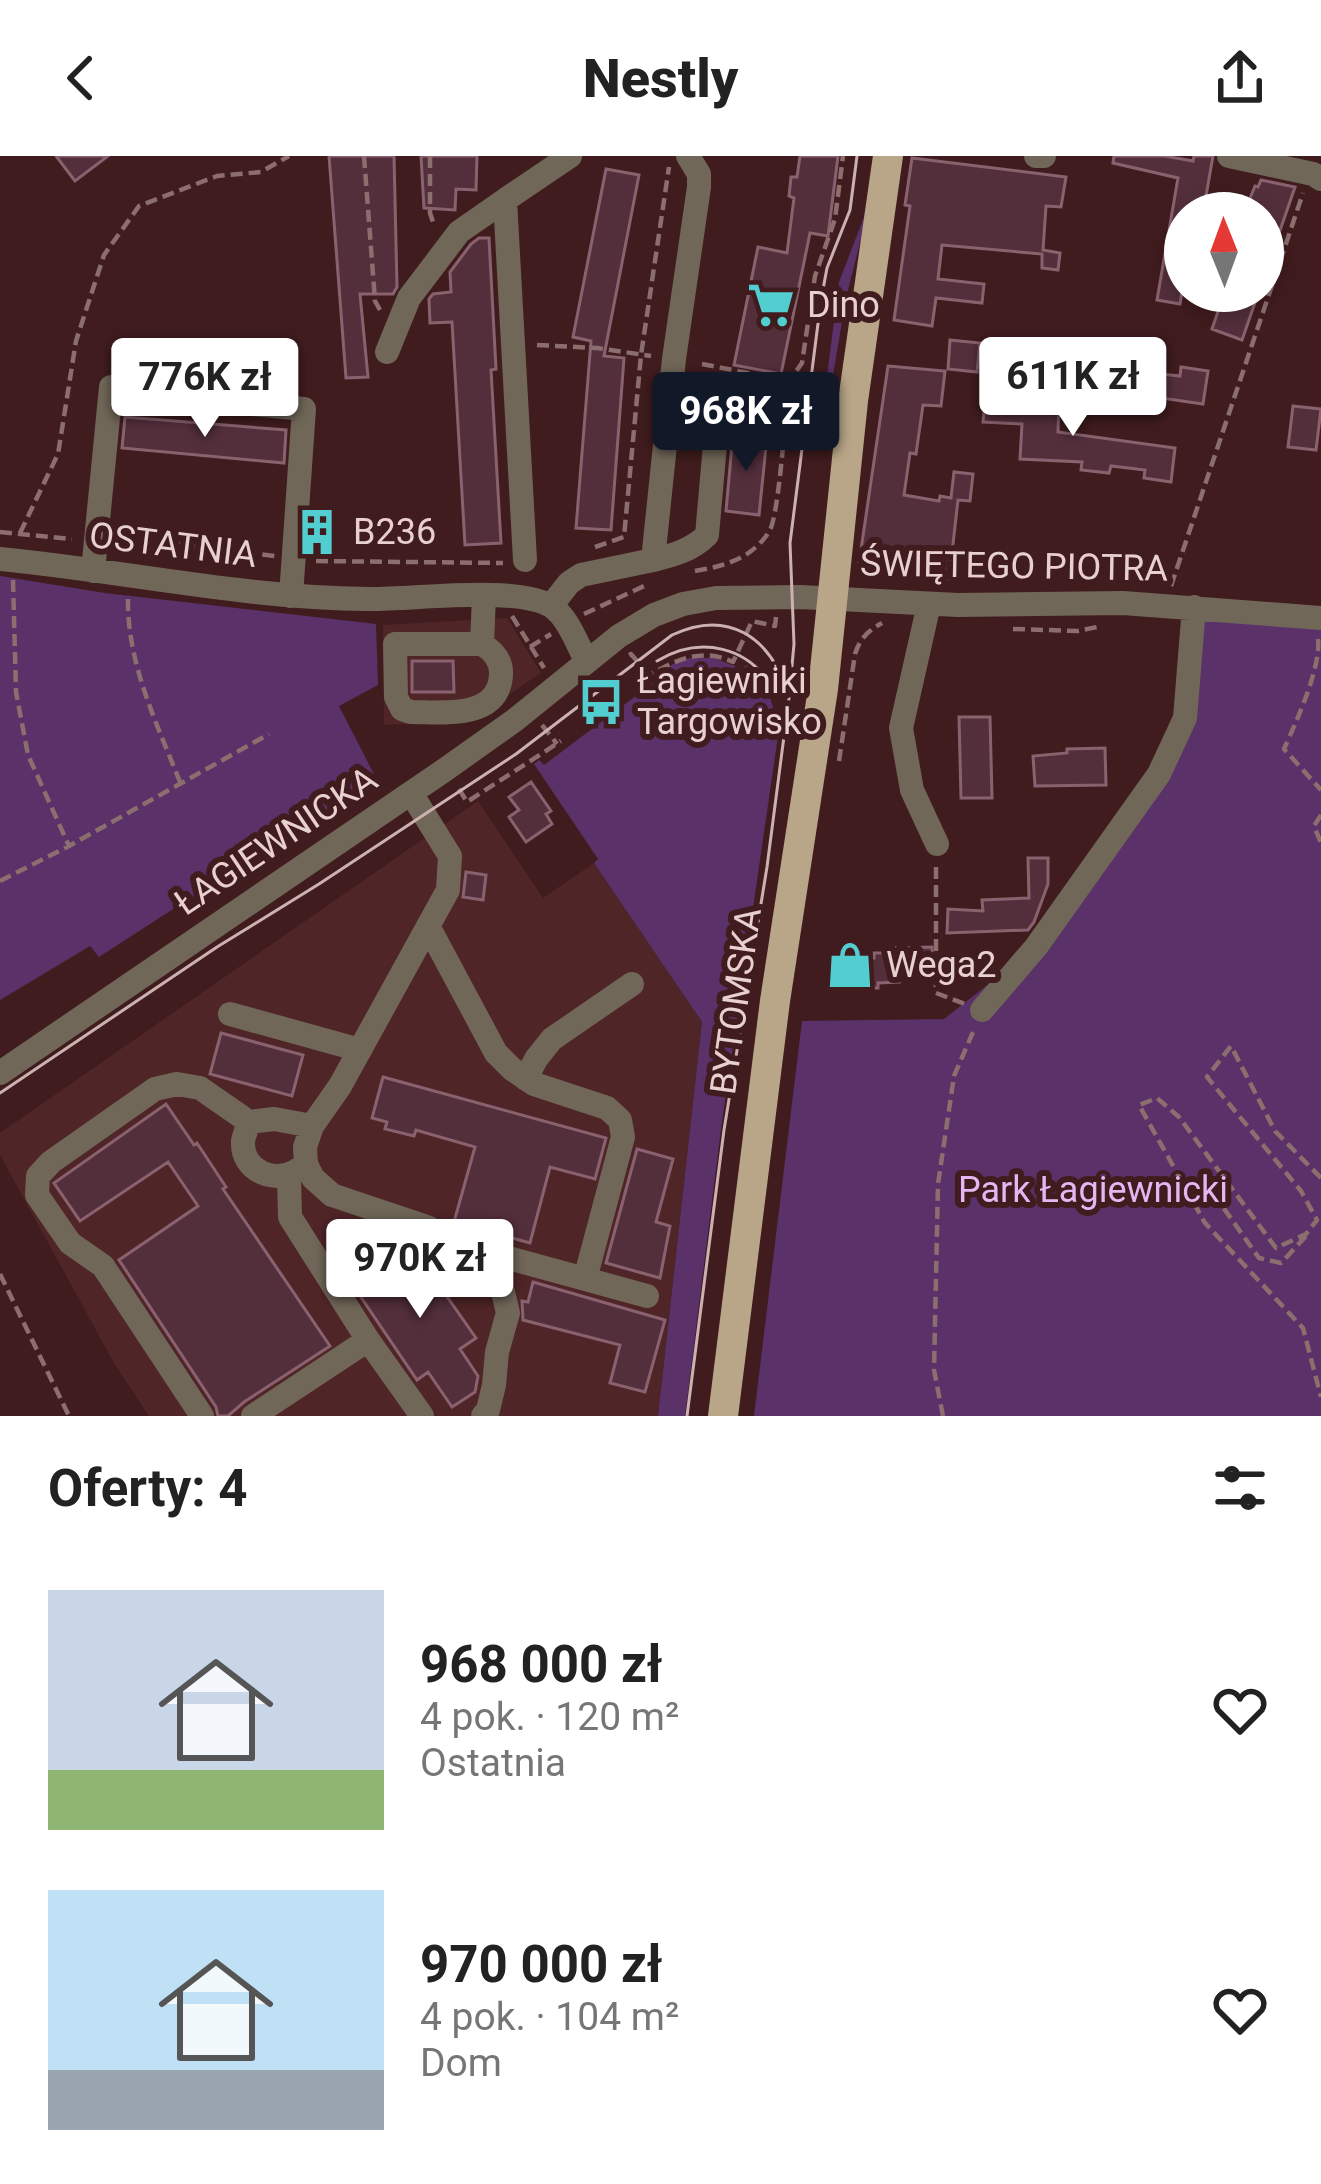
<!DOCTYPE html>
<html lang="pl">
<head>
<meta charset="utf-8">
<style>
  :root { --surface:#fff; --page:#f6f6f6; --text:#222; --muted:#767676; --accent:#111827 }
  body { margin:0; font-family:Roboto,sans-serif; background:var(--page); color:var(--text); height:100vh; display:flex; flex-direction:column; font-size:45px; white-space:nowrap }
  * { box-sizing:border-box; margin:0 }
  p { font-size:39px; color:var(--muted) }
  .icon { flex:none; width:66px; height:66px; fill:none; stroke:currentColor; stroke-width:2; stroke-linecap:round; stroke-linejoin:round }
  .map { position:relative; height:1260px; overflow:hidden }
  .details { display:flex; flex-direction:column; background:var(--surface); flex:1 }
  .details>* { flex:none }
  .needle { width:78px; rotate:359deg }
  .tools { position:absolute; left:1164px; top:36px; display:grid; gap:24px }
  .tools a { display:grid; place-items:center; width:120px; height:120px; border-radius:50%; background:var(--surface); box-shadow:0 6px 18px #0003; font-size:60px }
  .price { position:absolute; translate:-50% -102px; padding:0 27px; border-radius:12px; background:#fff; color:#222; font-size:39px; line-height:78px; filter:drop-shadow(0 3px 6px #0008) }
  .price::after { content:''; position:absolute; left:50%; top:72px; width:36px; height:27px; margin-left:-18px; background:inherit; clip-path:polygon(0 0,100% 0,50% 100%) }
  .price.selected { background:var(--accent); color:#fff }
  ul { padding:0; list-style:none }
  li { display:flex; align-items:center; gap:36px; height:300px; padding:0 48px }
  li span { display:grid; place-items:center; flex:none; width:336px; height:240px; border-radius:0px; color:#555 }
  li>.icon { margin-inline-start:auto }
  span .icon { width:144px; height:144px; fill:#fffc; stroke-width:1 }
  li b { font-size:51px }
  h2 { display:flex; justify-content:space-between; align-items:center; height:144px; padding:0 48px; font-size:51px }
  header { display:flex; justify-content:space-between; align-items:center; height:156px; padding:0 48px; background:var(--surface); font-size:54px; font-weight:800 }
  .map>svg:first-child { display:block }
  .built { fill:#502528 }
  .green { fill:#5b3169 }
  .building { fill:#532f3c; stroke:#8a626f; stroke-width:3 }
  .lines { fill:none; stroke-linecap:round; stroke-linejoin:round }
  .path { stroke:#8d6e6f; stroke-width:4.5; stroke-dasharray:12 6; stroke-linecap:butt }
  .minor { stroke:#716759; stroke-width:24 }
  .major { stroke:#b9a588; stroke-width:30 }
  .tram { stroke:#ccb1b1; stroke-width:3 }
  .labels { text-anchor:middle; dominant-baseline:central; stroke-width:12; stroke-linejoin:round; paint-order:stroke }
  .poi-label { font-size:36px; fill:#e9d0d0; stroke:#401c1e; text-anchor:start }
  .street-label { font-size:36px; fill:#e9d0d0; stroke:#401c1e }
  .park-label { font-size:36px; fill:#e4b7f3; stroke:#401c1e }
</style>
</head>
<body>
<header><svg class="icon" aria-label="back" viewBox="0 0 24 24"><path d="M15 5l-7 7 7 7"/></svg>Nestly<svg class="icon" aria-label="share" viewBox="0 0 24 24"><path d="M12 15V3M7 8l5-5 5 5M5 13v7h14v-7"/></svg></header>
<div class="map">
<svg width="1321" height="1260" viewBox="0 0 1321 1260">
  <rect width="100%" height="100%" fill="#401c1e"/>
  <path class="built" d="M 507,462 L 541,517 L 469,566 L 384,569 L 383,469 Z
    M 478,645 L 543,742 L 594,707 L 702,866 L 658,1260 L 149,1260 L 114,1207 L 0,999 L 0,977 Z"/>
  <path class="green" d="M 868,43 L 870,47 L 846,142 L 825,267 L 821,266 L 839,126 L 864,61 Z
    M 0,420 L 105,437 L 376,468 L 378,529 L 339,550 L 376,622 L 99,801 L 90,790 L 0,844 Z
    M 1194,451 L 1321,462 L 1321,1260 L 754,1260 L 802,865 L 944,863 L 1036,791 L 1180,572 Z
    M 690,502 L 714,502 L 742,513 L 746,509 C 768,529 776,550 778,580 L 721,973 L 685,1260 L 658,1260 L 702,866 L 594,707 L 598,703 L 534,608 L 539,604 L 544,609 L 657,524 L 656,520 L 676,506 Z"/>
  <path class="building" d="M 56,0 L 108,0 L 75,25 Z
    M 329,0 L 394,0 L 397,131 L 393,138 L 360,138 L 368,221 L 346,222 Z
    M 421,0 L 477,0 L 476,34 L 456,33 L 455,54 L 424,52 Z
    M 800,0 L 838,0 L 828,80 L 810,77 L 781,218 L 734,209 L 758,91 L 787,97 L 794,42 L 789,40 L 791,21 L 797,21 Z
    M 1114,0 L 1165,0 L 1193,5 L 1194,0 L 1213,0 L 1203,57 L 1185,57 L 1185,117 L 1180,148 L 1157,144 L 1178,22 L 1113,7 Z
    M 912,2 L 1066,21 L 1061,51 L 1046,50 L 1043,94 L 1060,97 L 1058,114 L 1042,112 L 1042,98 L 942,89 L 938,123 L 984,128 L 982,147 L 936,142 L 932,170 L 894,164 L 910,50 L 905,49 Z
    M 606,13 L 639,19 L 604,200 L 624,202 L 611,374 L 576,372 L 591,185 L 573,181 Z
    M 1261,24 L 1295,31 L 1266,115 L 1263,115 L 1263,57 L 1244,57 L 1255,30 L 1258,31 Z
    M 479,82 L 489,82 L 496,213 L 491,214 L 501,387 L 465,389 L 452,166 L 430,167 L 429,143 L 433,138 L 451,136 L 450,116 L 471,88 Z
    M 1225,135 L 1259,135 L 1242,184 L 1212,173 Z
    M 950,184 L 980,187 L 977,216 L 948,213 Z
    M 1097,199 L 1125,203 L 1123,212 L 1152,217 L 1180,220 L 1181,211 L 1208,215 L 1203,248 L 1092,232 Z
    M 888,210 L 945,215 L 941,250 L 923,249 L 916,298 L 910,297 L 904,339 L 939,345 L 940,340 L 951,342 L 954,316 L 973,318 L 970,345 L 958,344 L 949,423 L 858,414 Z
    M 986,238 L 1059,241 L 1058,276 L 1175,292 L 1171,326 L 1144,322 L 1145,314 L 1111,310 L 1109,317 L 1081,314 L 1082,306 L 1020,303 L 1022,268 L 983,266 Z
    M 1293,250 L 1321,253 L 1316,294 L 1288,291 Z
    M 125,261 L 286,274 L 284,307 L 122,292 Z
    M 733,278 L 767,281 L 759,359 L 726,355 Z
    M 412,505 L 453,505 L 454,536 L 412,536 Z
    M 959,561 L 990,561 L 992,642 L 961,642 Z
    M 1105,592 L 1106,629 L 1035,630 L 1033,600 L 1067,597 L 1067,593 Z
    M 531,626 L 551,655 L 546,658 L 552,668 L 526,686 L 509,661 L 519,654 L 509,641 Z
    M 1028,702 L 1048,702 L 1048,728 L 1034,766 L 1028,774 L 947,777 L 948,753 L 983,755 L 982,744 L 1029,742 Z
    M 466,716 L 486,719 L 483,744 L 463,741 Z
    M 932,791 L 933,821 L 899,821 L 899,826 L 878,827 L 878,832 L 846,832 L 847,803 L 874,802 L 874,797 L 896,797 L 896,792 Z
    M 221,877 L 303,899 L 292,940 L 210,918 Z
    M 383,921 L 606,982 L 595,1023 L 550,1011 L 530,1087 L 454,1066 L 475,991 L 416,974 L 414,980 L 385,973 L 387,966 L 372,962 Z
    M 166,948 L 194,989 L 197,987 L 226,1031 L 223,1033 L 330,1190 L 244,1246 L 228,1260 L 218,1260 L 216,1251 L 119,1104 L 198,1050 L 168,1006 L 80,1065 L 54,1027 Z
    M 637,993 L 673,1003 L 656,1066 L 670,1070 L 660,1122 L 606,1107 Z
    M 408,1085 L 476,1182 L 460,1193 L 478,1220 L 475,1236 L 452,1251 L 428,1216 L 417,1224 L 350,1125 Z
    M 533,1126 L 665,1164 L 645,1236 L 610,1227 L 620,1189 L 523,1164 L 522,1145 L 528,1146 Z"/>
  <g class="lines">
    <path class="path" d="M 364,0 L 375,145 L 380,154
      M 430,0 L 430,57 L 434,69
      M 537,189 L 597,192 L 651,200
      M 702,208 L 789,225
      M 0,376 L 72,383
      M 20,377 L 58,298 L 76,185 L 104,99 L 139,50 L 217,20 L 261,16 L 289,0
      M 119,386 L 177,388 L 275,400
      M 595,391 L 624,381 L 641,199 L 669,11
      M 316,405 L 503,407
      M 695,415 C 725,410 751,403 769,376 C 779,362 786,250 789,225 L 802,207 L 815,120 L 835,63 L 843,0
      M 13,424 L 16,536 L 28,599 L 69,690
      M 1171,430 L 1303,37
      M 128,443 C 127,507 157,568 180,626
      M 584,458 L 644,430
      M 512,460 L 544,512
      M 1013,473 L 1078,475 L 1097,471
      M 1318,483 C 1321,512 1297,564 1284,593 L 1321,634
      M 530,491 L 551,478
      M 629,499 L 631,498 L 649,519
      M 643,523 C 672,506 699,490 733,506 L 752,465 L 775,470 L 776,461
      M 542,569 L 557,588
      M 839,605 L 855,498 C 860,482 868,475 882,467
      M 459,633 L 467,646 L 561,585
      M 1321,659 L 1314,670 L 1321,687
      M 936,711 L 936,837 L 965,848
      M 0,725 L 69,690 L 269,578
      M 1321,1022 L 1275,975 L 1231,890 L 1207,921 L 1301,1035 L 1317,1064 L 1306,1078 L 1276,1092 L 1179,961 L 1157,942 L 1139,949 L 1205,1067 L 1303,1172 L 1321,1241
      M 1203,1023 L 1259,1102 L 1281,1107 L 1306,1080
      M 0,1118 L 69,1260
      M 943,1260 L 934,1214 L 938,1028 L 954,920 L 973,876"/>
    <path class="minor" d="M 1036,0 L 1044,0
      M 1229,0 L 1313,18 L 1321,23
      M 387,196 L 409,142 L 459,76 L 505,44
      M 0,403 C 123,415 244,442 368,443 C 411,444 516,429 551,450 C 568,461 577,488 586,504
      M 525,404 L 505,44 L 570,0
      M 653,404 C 674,399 692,394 707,379 L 717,266 L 667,262
      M 93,415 L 111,231 L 189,236 L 210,244 L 304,253 L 291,440
      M 929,448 L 901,572 L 912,634 L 937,688
      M 551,450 L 569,427 L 581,419 L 653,404 L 674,203 L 699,31 L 699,18 L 688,0
      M 482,488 C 493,495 502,504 501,519 C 498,564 442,556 411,556 L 402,553 L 396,541 L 395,488 L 482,488 L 484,440
      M 411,637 L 450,700 L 448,734 L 340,930 L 312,970 L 305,991 L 306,1008 L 313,1022 L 332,1039 L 427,1071 L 458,1088 L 493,1117 L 503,1136 L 508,1157 L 497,1196 L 494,1229 L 488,1254 L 483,1260
      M 428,770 L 496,897 L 512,913 L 534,928 L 607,952 L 620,964 L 623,981 L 585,1123
      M 982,854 L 1036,791 L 1159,618 L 1185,562 L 1194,451
      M 230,858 L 360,894
      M 0,917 L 446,613 L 515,564 L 619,480 L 654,459 L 683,448 L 716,442 L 800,441 L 958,449 L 1123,447 L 1321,462
      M 526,923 L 536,903 L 552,883 L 632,828
      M 249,966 C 247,973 244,979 243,985 C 241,1016 277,1029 299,1013
      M 289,1021 L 290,1061 L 368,1184 L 422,1260
      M 472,1092 L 647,1140
      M 202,1260 L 103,1110 L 70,1087 L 37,1039 L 38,1020 L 51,1006 L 155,933 L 177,928 L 200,932 L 249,966 L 274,963 L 312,970
      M 253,1260 L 368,1184"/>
    <path class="major" d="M 723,1260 L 775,845 L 823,533 L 853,245 L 888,0"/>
    <path class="tram" d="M 657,505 C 700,479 750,490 774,535
      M 0,937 L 217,791 L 319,728 L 516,598 L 672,479 C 727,453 770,480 787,536
      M 687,1260 L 724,974 L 767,711 L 789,542 L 794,488 L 790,387 L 821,144 L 827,112 L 850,54 L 857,0"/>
  </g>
  <defs>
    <symbol id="supermarket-bare" viewBox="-9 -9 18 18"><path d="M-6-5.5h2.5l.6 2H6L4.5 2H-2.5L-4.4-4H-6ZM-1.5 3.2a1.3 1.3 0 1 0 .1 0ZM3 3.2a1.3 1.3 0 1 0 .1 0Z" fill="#52cdd0" stroke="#401c1e" stroke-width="2.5" paint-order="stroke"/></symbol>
    <symbol id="building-bare" viewBox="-9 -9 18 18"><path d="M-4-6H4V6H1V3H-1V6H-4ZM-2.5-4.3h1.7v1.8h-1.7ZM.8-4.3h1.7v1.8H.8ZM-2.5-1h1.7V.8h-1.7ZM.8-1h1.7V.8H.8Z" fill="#52cdd0" stroke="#401c1e" stroke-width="2.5" paint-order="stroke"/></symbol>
    <symbol id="bus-bare" viewBox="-9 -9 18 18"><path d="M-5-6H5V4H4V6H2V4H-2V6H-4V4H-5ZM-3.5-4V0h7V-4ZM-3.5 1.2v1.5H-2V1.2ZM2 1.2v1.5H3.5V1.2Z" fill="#52cdd0" stroke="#401c1e" stroke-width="2.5" paint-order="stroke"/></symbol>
    <symbol id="shop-bare" viewBox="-9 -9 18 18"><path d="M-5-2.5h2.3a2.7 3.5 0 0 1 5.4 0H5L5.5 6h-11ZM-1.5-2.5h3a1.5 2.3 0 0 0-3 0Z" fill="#52cdd0" stroke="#401c1e" stroke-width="2.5" paint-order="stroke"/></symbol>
  </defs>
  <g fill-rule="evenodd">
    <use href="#supermarket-bare" x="738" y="116" width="66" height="66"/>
    <use href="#building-bare" x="284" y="343" width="66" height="66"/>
    <use href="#bus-bare" x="568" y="513" width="66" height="66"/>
    <use href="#shop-bare" x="817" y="776" width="66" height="66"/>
  </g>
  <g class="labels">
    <g class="poi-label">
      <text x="807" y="149">Dino</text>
      <text x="353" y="376">B236</text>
      <text x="637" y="525">Łagiewniki<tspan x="637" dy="41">Targowisko</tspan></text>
      <text x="886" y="809">Wega2</text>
    </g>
    <g class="street-label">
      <text transform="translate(173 389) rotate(7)">OSTATNIA</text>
      <text transform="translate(1014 410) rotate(1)">ŚWIĘTEGO PIOTRA</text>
      <text transform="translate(276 685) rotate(-34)">ŁAGIEWNICKA</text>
      <text transform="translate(736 845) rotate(-82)">BYTOMSKA</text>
    </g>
    <g class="park-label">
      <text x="1093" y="1034">Park Łagiewnicki</text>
    </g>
  </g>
</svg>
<div class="tools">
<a><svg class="needle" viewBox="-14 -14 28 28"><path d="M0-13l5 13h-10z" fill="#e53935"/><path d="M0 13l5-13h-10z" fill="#767676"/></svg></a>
</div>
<b class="price" style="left:1073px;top:283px">611K zł</b>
<b class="price" style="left:205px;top:284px">776K zł</b>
<b class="price selected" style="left:746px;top:318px">968K zł</b>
<b class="price" style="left:420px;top:1165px">970K zł</b>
</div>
<section class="details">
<h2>Oferty: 4<svg class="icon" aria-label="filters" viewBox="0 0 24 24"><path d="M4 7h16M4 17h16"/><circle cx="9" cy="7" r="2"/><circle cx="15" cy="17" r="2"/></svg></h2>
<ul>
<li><span style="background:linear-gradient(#c9d6e8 75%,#8fb573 0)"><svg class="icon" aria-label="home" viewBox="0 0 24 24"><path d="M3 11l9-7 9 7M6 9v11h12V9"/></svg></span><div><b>968 000 zł</b><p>4 pok. · 120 m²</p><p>Ostatnia</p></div><svg class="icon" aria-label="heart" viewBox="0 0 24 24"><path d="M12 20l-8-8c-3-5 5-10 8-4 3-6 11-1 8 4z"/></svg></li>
<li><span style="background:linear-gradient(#bfe0f5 75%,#9aa5b1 0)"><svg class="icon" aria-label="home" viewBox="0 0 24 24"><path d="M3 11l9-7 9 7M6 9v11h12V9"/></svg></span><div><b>970 000 zł</b><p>4 pok. · 104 m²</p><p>Dom</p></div><svg class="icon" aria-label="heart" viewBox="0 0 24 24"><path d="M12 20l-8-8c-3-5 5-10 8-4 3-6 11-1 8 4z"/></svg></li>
</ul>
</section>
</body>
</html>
